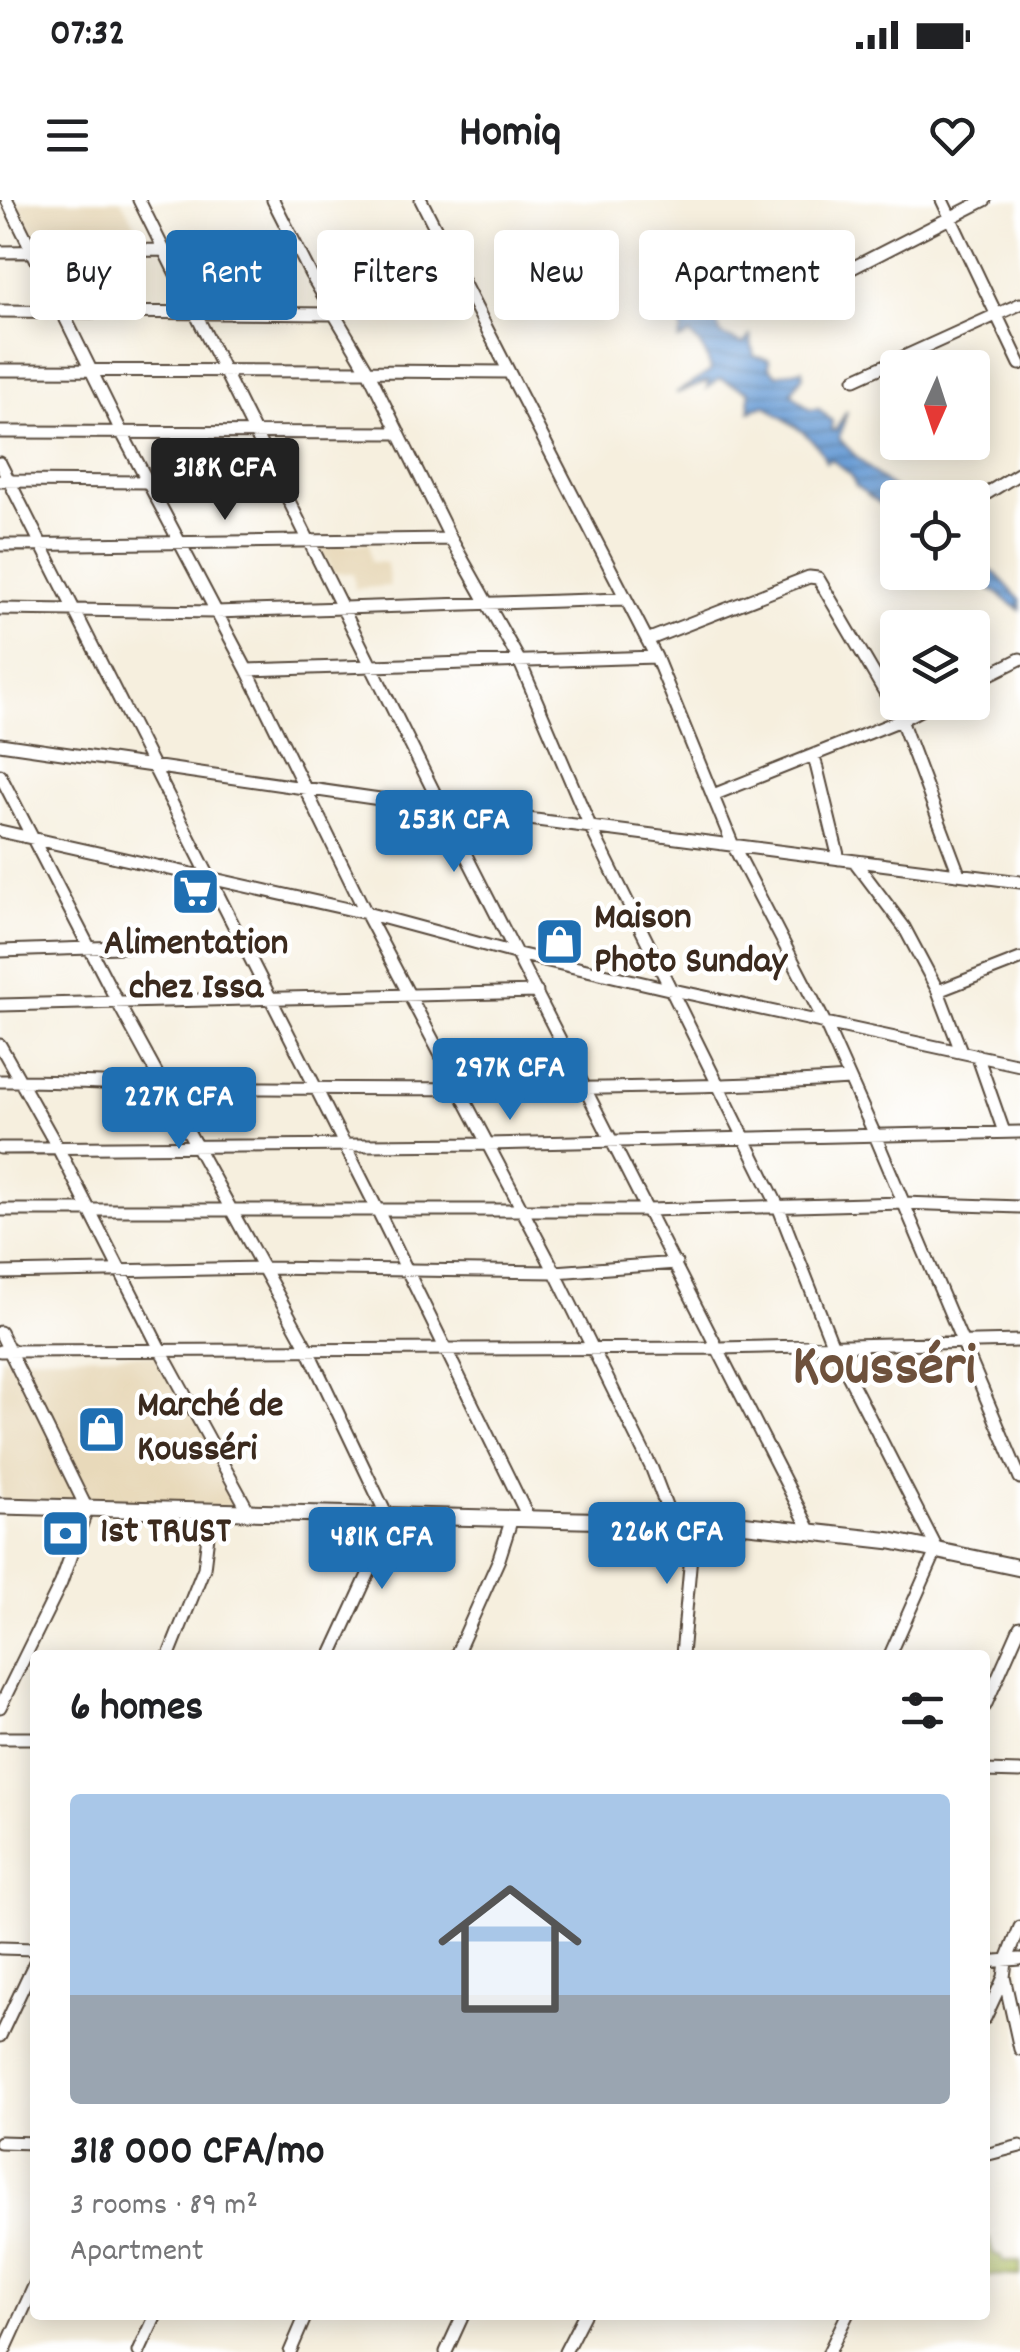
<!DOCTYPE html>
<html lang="en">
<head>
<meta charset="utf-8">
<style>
  :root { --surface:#fff; --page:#f6f6f6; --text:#202124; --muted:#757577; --accent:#1f6fb2 }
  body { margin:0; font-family:Dekko,sans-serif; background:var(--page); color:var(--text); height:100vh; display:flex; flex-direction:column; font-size:38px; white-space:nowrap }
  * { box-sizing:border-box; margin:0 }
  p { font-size:32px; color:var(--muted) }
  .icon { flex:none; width:55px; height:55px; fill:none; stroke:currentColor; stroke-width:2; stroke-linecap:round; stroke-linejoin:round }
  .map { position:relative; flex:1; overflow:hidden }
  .side { position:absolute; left:30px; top:1450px; width:960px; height:670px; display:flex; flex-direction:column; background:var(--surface); border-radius:10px; box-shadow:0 5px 25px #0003 }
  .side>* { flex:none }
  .banner { position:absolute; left:30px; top:30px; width:960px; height:90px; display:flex; gap:20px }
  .needle { width:65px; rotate:183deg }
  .fabs { position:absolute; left:880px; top:150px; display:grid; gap:20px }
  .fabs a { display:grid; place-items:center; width:110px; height:110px; border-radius:10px; background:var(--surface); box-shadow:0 5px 25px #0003; font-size:50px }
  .price { position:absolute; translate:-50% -85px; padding:0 22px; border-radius:10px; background:var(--accent); color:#fff; font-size:32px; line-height:65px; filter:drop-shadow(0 2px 5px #0008) }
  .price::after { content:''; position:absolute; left:50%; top:60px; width:30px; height:22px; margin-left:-15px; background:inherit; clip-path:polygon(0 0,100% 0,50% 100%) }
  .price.active { background:#222; color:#fff }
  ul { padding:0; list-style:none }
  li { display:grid; align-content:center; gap:20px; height:530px; padding:0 40px }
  li span { display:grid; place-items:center; height:310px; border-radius:10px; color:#555 }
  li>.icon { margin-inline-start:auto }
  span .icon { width:180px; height:180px; fill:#fffc; stroke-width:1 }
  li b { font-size:42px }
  h2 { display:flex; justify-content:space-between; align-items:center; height:120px; padding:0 40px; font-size:42px }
  .chip { padding:0 35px; border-radius:10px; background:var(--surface); box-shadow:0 5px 25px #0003; font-size:35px; line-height:90px }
  .chip.active { background:var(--accent); color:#fff }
  .status { display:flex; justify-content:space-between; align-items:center; height:70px; padding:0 50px; background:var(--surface); direction:ltr }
  .status svg { height:28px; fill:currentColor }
  header { display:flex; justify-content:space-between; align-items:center; height:130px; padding:0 40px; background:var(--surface); font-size:45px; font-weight:700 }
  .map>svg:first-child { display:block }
  .built { fill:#e8d9ba }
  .garden { fill:#aebd60; stroke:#74743f; stroke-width:2.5 }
  .water { fill:url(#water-rules); stroke:#52647a; stroke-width:2.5 }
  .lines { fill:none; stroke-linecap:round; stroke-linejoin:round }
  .minor-casing { stroke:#57483b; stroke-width:15 }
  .highway-casing { stroke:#57483b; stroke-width:19 }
  .minor { stroke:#fff; stroke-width:11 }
  .highway { stroke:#fff; stroke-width:15 }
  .labels { text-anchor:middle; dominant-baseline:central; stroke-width:9; stroke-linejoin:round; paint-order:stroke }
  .poi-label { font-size:38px; font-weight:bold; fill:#3b2a1e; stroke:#fff; text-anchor:start }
  .town-label { font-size:58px; font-weight:bold; fill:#6e513c; stroke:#fff }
</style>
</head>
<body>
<div class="status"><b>07:32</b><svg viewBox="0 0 49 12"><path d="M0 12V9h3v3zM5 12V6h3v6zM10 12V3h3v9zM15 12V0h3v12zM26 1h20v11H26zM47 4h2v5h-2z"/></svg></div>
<header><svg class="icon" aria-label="menu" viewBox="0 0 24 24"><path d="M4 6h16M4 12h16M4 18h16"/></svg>Homiq<svg class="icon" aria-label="heart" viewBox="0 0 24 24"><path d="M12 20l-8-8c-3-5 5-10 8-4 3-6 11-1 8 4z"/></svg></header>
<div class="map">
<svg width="1020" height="2152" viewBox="0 0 1020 2152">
  <defs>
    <pattern id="water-rules" width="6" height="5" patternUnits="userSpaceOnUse" patternTransform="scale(2.5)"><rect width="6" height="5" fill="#6a9dd5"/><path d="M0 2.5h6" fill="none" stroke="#5880ac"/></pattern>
  </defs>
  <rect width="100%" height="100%" fill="#fff"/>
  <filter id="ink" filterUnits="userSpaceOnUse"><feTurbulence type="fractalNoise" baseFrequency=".01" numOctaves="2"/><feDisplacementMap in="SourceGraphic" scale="20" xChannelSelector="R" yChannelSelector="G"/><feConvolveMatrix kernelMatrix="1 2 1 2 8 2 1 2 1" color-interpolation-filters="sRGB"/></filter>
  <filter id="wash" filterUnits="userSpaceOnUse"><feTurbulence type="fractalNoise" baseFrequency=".0048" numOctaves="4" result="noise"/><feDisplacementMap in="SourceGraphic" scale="40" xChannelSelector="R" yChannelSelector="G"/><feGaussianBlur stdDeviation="2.25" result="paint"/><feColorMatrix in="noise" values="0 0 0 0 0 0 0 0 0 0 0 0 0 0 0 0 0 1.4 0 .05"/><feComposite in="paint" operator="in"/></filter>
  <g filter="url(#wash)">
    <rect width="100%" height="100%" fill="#f6efde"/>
    <path class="built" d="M 35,0 L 121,0 L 148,45 L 38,50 L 18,4 Z
      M 369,343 L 371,362 L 387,363 L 390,386 L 355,389 L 353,373 L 332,373 L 328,360 L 322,360 L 321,346 Z
      M 165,1154 L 246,1308 L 0,1301 L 0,1157 Z"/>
    <path class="garden" d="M 985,2036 L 989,2039 L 993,2054 L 1002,2056 L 1003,2061 L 1020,2061 L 1020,2076 L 985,2075 Z"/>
    <path class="water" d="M 664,56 C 679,69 692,94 690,114 L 699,111 L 697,120 L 710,125 L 717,123 L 721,135 L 743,144 L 750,136 L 754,156 L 769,160 L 769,168 L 777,175 L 802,169 L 803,175 L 791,193 L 810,210 L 819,209 L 832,221 L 831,229 L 835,231 L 847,211 L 839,238 C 851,253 887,286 906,297 L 898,298 L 897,316 L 856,286 L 850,274 L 831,259 L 826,262 C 818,236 786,222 765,205 L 750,211 L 749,191 L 720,179 L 707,188 L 708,181 L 676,193 L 711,171 C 707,155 703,146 690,135 L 679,140 L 682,131 L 678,115 L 682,102 Z
      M 973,358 L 997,375 L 1020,400 L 1020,410 L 969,373 L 972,372 Z"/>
  </g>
  <g filter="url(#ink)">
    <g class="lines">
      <defs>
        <path id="minor" d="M 7,0 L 122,233 L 247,470 L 366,713 L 555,1072 L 652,1269 L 672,1321
          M 139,0 L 442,608 L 810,1330
          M 273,0 L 311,75 L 368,171 L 509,172 L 656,457
          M 421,0 L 509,172
          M 942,0 L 1020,164
          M 0,52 L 163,50
          M 813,88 L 985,0
          M 0,111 L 333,114
          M 0,170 L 368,171 L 451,339 L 519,460 L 590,626 L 778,1006 L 833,1146 L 937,1349 L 890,1455
          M 855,179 L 1020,104
          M 0,232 L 399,233
          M 0,263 L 377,1009 L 529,1319
          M 0,281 L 149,282
          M 976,300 L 1020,273
          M 0,345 L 451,339
          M 0,409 L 216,412 L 623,399
          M 647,440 L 809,377 L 818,378 L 901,520 L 959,674
          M 247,470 L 656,457 L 732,643 L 824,821 L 874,933 L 1020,1278
          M 972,483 L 1020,459
          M 0,544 L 442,608 L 1020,682
          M 814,556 L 839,659
          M 0,575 L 118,803 L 308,1150 L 386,1314 L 379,1351 L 331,1455
          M 713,595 L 901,520 L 935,502
          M 0,631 L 366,713 L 518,754 L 673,790 L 1020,865
          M 855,662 L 904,727 L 938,791 L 961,851
          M 0,751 L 242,743
          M 938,791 L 1020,759
          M 0,805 L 537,792
          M 0,845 L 59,950 L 161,1151 L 249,1312
          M 977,855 L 1004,932
          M 0,881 C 88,880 177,888 265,888 C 460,889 655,891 849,879
          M 0,948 L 486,944 L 1020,932
          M 0,1010 L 648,1010 L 903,1003 L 1020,1007
          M 0,1073 L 263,1068 L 555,1072 L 676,1063
          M 0,1132 L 87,1309 L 61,1383 L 0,1507
          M 0,1151 L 720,1148 L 1020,1141
          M 169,1455 L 204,1368 L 211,1311
          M 456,1455 L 499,1359 L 512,1318
          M 682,1455 L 694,1322
          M 985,1506 L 1020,1427
          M 0,1538 L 35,1538
          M 985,1571 L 1020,1572
          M 1020,1727 L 1006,1762 L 1004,1777 L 1020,1849
          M 0,1748 L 35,1749
          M 985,1762 L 1020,1759
          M 985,1818 L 1004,1777
          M 0,1836 L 35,1762
          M 0,1942 L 35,1943
          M 985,1955 L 1020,1946
          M 4,2152 L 35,2084
          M 139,2152 L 156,2115
          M 290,2152 L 306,2115
          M 446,2152 L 463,2115
          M 565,2152 L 584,2115
          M 829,2152 L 847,2115"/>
        <path id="highway" d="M 0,1306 L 740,1324 L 892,1341 L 1020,1368"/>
      </defs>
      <use href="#minor" class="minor-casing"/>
      <use href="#highway" class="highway-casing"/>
      <use href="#minor" class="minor"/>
      <use href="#highway" class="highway"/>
    </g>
  </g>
  <defs>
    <symbol id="supermarket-square" viewBox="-11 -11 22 22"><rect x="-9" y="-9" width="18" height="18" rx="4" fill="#1f6fb2" stroke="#fff"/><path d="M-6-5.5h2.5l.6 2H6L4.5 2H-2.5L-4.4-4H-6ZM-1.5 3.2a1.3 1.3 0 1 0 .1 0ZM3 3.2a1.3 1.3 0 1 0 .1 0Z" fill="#fff"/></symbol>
    <symbol id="shop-square" viewBox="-11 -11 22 22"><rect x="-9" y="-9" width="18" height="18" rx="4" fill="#1f6fb2" stroke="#fff"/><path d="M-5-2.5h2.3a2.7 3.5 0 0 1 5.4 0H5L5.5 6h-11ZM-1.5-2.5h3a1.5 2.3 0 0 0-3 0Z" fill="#fff"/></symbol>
    <symbol id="bank-square" viewBox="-11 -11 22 22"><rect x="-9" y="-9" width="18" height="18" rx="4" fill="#1f6fb2" stroke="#fff"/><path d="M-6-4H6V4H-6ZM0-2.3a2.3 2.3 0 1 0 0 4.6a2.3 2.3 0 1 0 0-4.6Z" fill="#fff"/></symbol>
  </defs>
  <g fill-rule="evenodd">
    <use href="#supermarket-square" x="168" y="664" width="55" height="55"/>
    <use href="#shop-square" x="532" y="714" width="55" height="55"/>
    <use href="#shop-square" x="74" y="1202" width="55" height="55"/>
    <use href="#bank-square" x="38" y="1306" width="55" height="55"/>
  </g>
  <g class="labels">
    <g class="poi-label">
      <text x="594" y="719">Maison<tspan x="594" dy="44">Photo Sunday</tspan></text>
      <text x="196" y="745" text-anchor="middle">Alimentation<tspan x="196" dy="44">chez Issa</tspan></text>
      <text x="137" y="1207">Marché de<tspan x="137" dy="44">Kousséri</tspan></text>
      <text x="100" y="1333">1st TRUST</text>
    </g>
    <g class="town-label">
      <text x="884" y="1170">Kousséri</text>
    </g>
  </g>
</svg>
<div class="fabs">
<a><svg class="needle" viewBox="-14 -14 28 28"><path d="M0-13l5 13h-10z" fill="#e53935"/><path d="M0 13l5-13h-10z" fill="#757577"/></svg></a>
<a><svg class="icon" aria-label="locate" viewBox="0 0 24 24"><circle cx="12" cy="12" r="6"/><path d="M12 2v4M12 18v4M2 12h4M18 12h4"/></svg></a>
<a><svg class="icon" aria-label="layers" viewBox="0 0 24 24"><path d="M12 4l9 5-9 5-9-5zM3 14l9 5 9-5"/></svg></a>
</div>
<b class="price active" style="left:225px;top:323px">318K CFA</b>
<b class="price" style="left:454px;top:675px">253K CFA</b>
<b class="price" style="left:510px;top:923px">297K CFA</b>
<b class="price" style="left:179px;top:952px">227K CFA</b>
<b class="price" style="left:667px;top:1387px">226K CFA</b>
<b class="price" style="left:382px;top:1392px">481K CFA</b>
<div class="banner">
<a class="chip">Buy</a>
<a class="chip active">Rent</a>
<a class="chip">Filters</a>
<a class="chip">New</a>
<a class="chip">Apartment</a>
</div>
<section class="side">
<h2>6 homes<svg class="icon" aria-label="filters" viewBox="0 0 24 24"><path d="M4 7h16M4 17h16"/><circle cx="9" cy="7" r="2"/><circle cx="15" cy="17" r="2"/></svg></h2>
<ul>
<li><span style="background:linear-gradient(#a9c7e8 65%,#9aa5b1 0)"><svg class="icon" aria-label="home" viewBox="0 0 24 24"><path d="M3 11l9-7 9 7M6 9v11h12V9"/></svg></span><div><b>318 000 CFA/mo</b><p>3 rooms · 89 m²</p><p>Apartment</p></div></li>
</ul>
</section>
</div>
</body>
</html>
